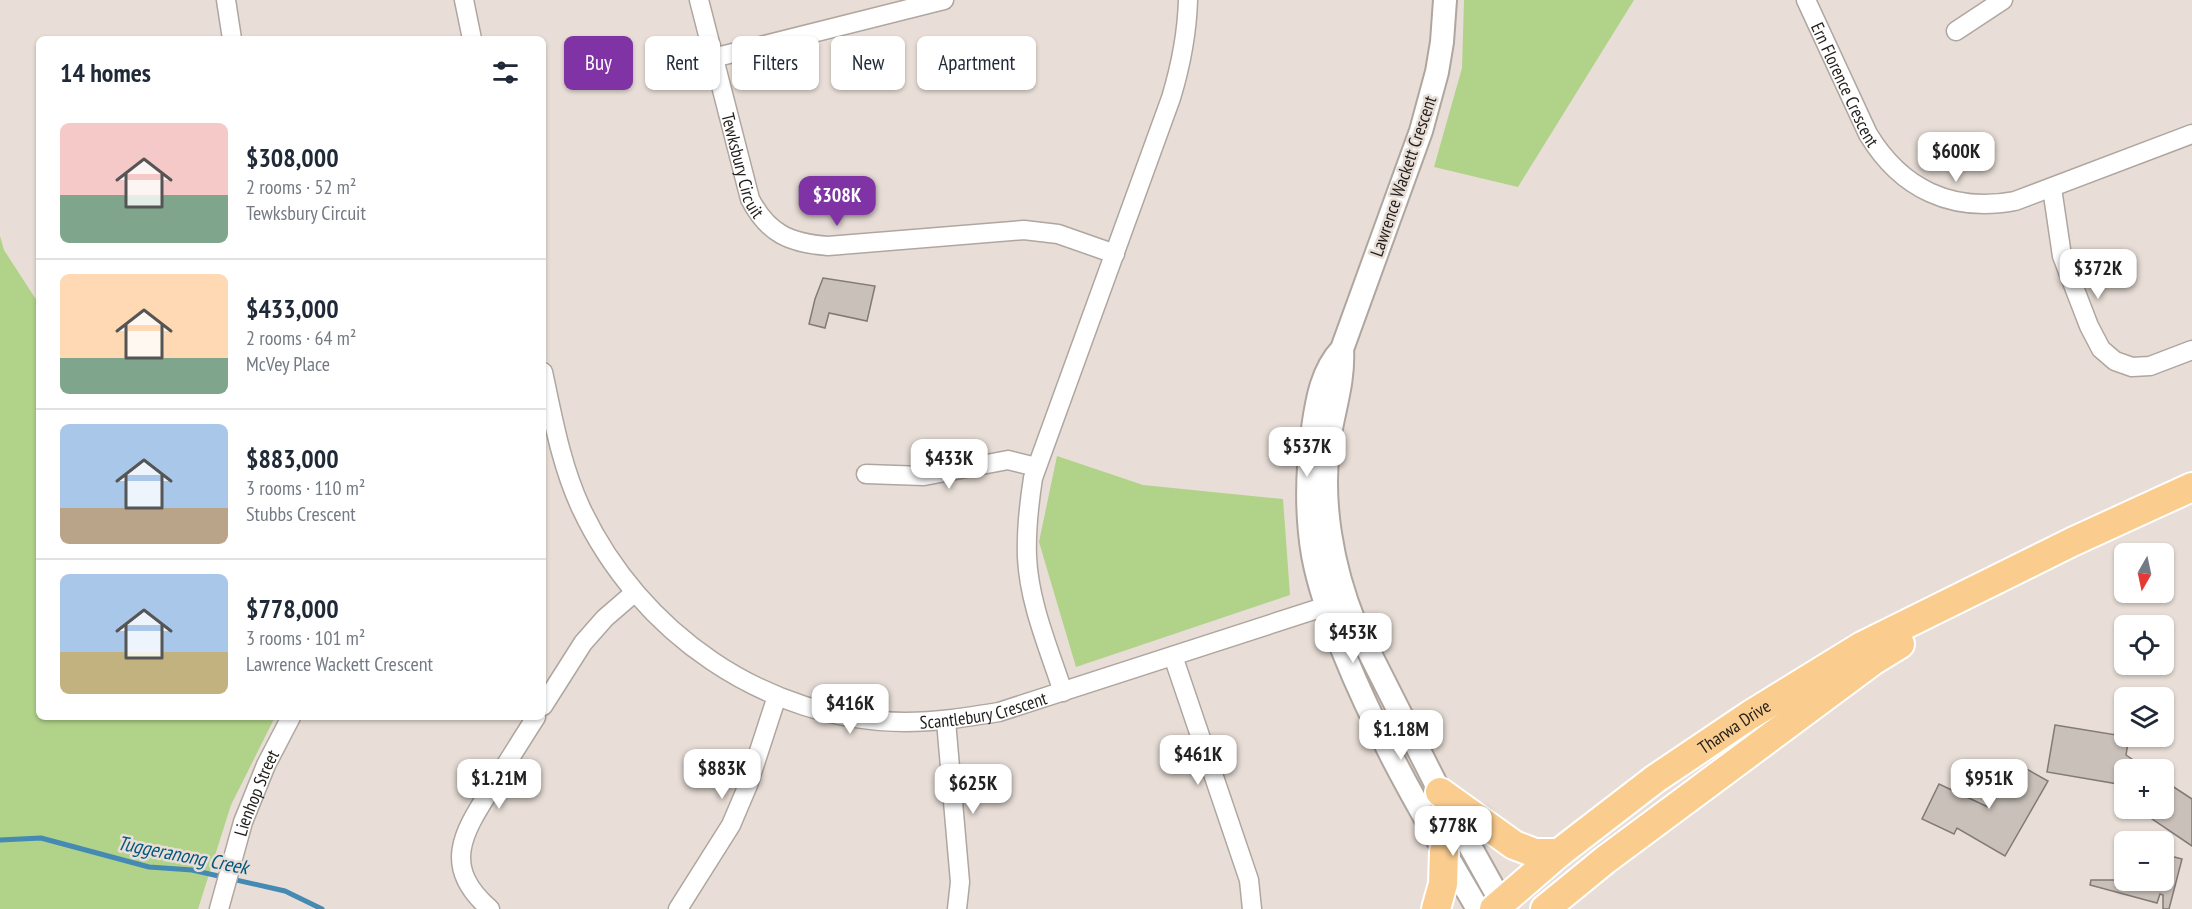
<!DOCTYPE html>
<html lang="en">
<head>
<meta charset="utf-8">
<style>
  :root { --surface:#fff; --page:#f2f2f3; --text:#1f2937; --muted:#747a83; --line:#e0e1e3; --accent:#7f33a4 }
  body { margin:0; font-family:"PT Sans Narrow",sans-serif; background:var(--page); color:var(--text); height:100vh; display:flex; flex-direction:column; font-size:22px; white-space:nowrap }
  * { box-sizing:border-box; margin:0 }
  p { font-size:20px; color:var(--muted) }
  .icon { flex:none; width:33px; height:33px; fill:none; stroke:currentColor; stroke-width:2; stroke-linecap:round; stroke-linejoin:round }
  .map { position:relative; flex:1; overflow:hidden }
  .sheet { position:absolute; left:36px; top:36px; width:510px; height:684px; display:flex; flex-direction:column; background:var(--surface); border-radius:9px; box-shadow:0 2px 4px #0004 }
  .sheet>* { flex:none }
  .top-card { position:absolute; left:564px; top:36px; width:570px; height:54px; display:flex; gap:12px }
  .needle { width:39px; rotate:189deg }
  .fabs { position:absolute; left:2114px; top:543px; display:grid; gap:12px }
  .fabs a { display:grid; place-items:center; width:60px; height:60px; border-radius:9px; background:var(--surface); box-shadow:0 2px 4px #0004; font-size:30px }
  .price { position:absolute; translate:-50% -51px; padding:0 14px; border-radius:12px; background:#fff; color:#222; font-size:20px; line-height:39px; filter:drop-shadow(0 2px 3px #0008) }
  .price::after { content:''; position:absolute; left:50%; top:36px; width:18px; height:14px; margin-left:-9px; background:inherit; clip-path:polygon(0 0,100% 0,50% 100%) }
  .price.current { background:var(--accent); color:#fff }
  ul { padding:0; list-style:none }
  li { display:flex; align-items:center; gap:18px; height:150px; padding:0 24px }
  li+li { border-top:2px solid var(--line) }
  li span { display:grid; place-items:center; flex:none; width:168px; height:120px; border-radius:9px; color:#555 }
  li>.icon { margin-inline-start:auto }
  span .icon { width:72px; height:72px; fill:#fffc; stroke-width:1 }
  li b { font-size:26px }
  h2 { display:flex; justify-content:space-between; align-items:center; height:72px; padding:0 24px; font-size:26px }
  .tag { padding:0 21px; border-radius:9px; background:var(--surface); box-shadow:0 2px 4px #0004; font-size:21px; line-height:54px }
  .tag.current { background:var(--accent); color:#fff }
  .map>svg:first-child { display:block }
  .green { fill:#b0d289 }
  .lines { fill:none; stroke-linecap:round; stroke-linejoin:round }
  .stream { stroke:#448ab2; stroke-width:5 }
  .building { fill:#c9c0b9; stroke:#837a74; stroke-width:1.5 }
  .minor-casing { stroke:#afa69f; stroke-width:21 }
  .tertiary-casing { stroke:#afa69f; stroke-width:26 }
  .primary-casing { stroke:#fff; stroke-width:32 }
  .minor { stroke:#fff; stroke-width:18 }
  .tertiary { stroke:#fff; stroke-width:22 }
  .primary { stroke:#facd8f; stroke-width:28 }
  .labels { text-anchor:middle; dominant-baseline:central; stroke-width:5; stroke-linejoin:round; paint-order:stroke }
  .street-label { font-size:18px; fill:#201d1a; stroke:#e8ded7 }
  .water-label { font-size:20px; font-style:italic; fill:#04577d; stroke:#e8ded7 }
</style>
</head>
<body>
<div class="map">
<svg width="2192" height="909" viewBox="0 0 2192 909">
  <rect width="100%" height="100%" fill="#e8ded7"/>
  <path class="green" d="M 1464,0 L 1634,0 L 1518,187 L 1434,167 L 1462,68 Z
    M 0,236 L 4,250 L 39,304 L 39,717 L 275,717 L 231,805 L 198,909 L 0,909 Z
    M 1057,456 L 1143,485 L 1283,499 L 1290,595 L 1076,667 L 1039,542 Z"/>
  <g class="lines">
    <path class="stream" d="M 0,840 L 41,838 L 149,867 L 192,870 L 285,891 L 322,909"/>
  </g>
  <path class="building" d="M 823,278 L 875,286 L 867,321 L 829,313 L 825,328 L 809,324 L 815,299 Z
    M 2055,725 L 2129,737 L 2126,755 L 2148,770 L 2124,770 L 2124,785 L 2047,772 Z
    M 2014,762 L 2048,781 L 2005,856 L 1957,828 L 1954,834 L 1922,819 L 1939,784 L 1988,807 Z
    M 2163,780 L 2192,799 L 2192,846 L 2136,808 L 2163,808 Z
    M 2163,854 L 2182,859 L 2169,909 L 2163,909 L 2163,895 L 2160,894 L 2157,903 L 2090,885 L 2091,880 L 2163,880 Z"/>
  <g class="lines">
    <defs>
      <g id="minor">
        <path d="M 226,0 L 232,39"/>
        <path d="M 464,0 L 472,39"/>
        <path id="s1" d="M 699,0 L 750,199 C 768,234 790,243 828,246 L 1024,230 L 1058,234 L 1115,254"/>
        <path id="s2" d="M 1806,0 L 1868,134 C 1901,189 1952,213 2015,201 L 2192,134"/>
        <path d="M 1956,31 L 2003,0"/>
        <path d="M 713,58 L 944,0"/>
        <path d="M 2052,188 L 2062,256 L 2089,326 L 2101,349 L 2115,361 L 2132,367 L 2150,366 L 2192,350"/>
        <path id="s3" d="M 543,372 C 553,418 561,465 581,508 C 639,632 765,721 905,722 C 937,722 968,717 999,712 L 1339,602"/>
        <path d="M 866,474 L 924,476 L 1008,460 L 1036,467"/>
        <path d="M 1173,656 L 1249,880 L 1252,909"/>
        <path d="M 1063,692 C 1049,649 1029,603 1027,557 C 1026,531 1029,504 1033,478 L 1171,98 C 1181,65 1187,34 1188,0"/>
        <path d="M 543,706 L 583,643 L 605,618 L 634,593"/>
        <path d="M 946,721 L 960,882 L 957,909"/>
        <path id="s4" d="M 219,909 L 243,822 L 266,765 L 291,717"/>
        <path d="M 490,909 C 439,865 465,830 494,784 C 508,761 522,739 536,717"/>
        <path d="M 678,909 L 731,825 L 748,785 L 777,696"/>
      </g>
      <path id="tertiary" d="M 1445,0 L 1442,42 L 1437,72 L 1421,131 L 1342,349 C 1344,380 1334,409 1329,439 C 1320,501 1332,567 1355,624 L 1440,792 L 1505,909
        M 1342,349 C 1322,370 1317,400 1313,428 C 1307,470 1306,513 1313,555 C 1319,588 1331,619 1343,651 C 1379,741 1429,826 1478,909"/>
      <g id="primary">
        <path d="M 1440,792 L 1514,845 L 1535,853 L 1559,853"/>
        <path d="M 1436,909 L 1443,884 L 1444,852"/>
        <path id="s5" d="M 1494,909 L 1559,853 L 1655,779 L 1750,715 L 1862,646 L 2072,542 L 2192,487"/>
        <path d="M 1545,909 L 1605,860 L 1874,660 L 1900,644"/>
      </g>
    </defs>
    <use href="#minor" class="minor-casing"/>
    <use href="#tertiary" class="tertiary-casing"/>
    <use href="#primary" class="primary-casing"/>
    <use href="#minor" class="minor"/>
    <use href="#tertiary" class="tertiary"/>
    <use href="#primary" class="primary"/>
  </g>
  <g class="labels">
    <g class="street-label">
      <text stroke="none"><textPath href="#s2" startOffset="93">Ern Florence Crescent</textPath></text>
      <text stroke="none"><textPath href="#s1" startOffset="171">Tewksbury Circuit</textPath></text>
      <text transform="translate(1403 176) rotate(-71)">Lawrence Wackett Crescent</text>
      <text stroke="none"><textPath href="#s3" startOffset="630">Scantlebury Crescent</textPath></text>
      <text stroke="none"><textPath href="#s5" startOffset="302">Tharwa Drive</textPath></text>
      <text stroke="none"><textPath href="#s4" startOffset="122">Lienhop Street</textPath></text>
    </g>
    <g class="water-label">
      <text transform="translate(183 855) rotate(11)">Tuggeranong Creek</text>
    </g>
  </g>
</svg>
<div class="fabs">
<a><svg class="needle" viewBox="-14 -14 28 28"><path d="M0-13l5 13h-10z" fill="#e53935"/><path d="M0 13l5-13h-10z" fill="#747a83"/></svg></a>
<a><svg class="icon" aria-label="locate" viewBox="0 0 24 24"><circle cx="12" cy="12" r="6"/><path d="M12 2v4M12 18v4M2 12h4M18 12h4"/></svg></a>
<a><svg class="icon" aria-label="layers" viewBox="0 0 24 24"><path d="M12 4l9 5-9 5-9-5zM3 14l9 5 9-5"/></svg></a>
<a>+</a>
<a>−</a>
</div>
<b class="price" style="left:1956px;top:183px">$600K</b>
<b class="price current" style="left:837px;top:227px">$308K</b>
<b class="price" style="left:2098px;top:300px">$372K</b>
<b class="price" style="left:1307px;top:478px">$537K</b>
<b class="price" style="left:949px;top:490px">$433K</b>
<b class="price" style="left:1353px;top:664px">$453K</b>
<b class="price" style="left:850px;top:735px">$416K</b>
<b class="price" style="left:1401px;top:761px">$1.18M</b>
<b class="price" style="left:1198px;top:786px">$461K</b>
<b class="price" style="left:722px;top:800px">$883K</b>
<b class="price" style="left:499px;top:810px">$1.21M</b>
<b class="price" style="left:1989px;top:810px">$951K</b>
<b class="price" style="left:973px;top:815px">$625K</b>
<b class="price" style="left:1453px;top:857px">$778K</b>
<div class="top-card">
<a class="tag current">Buy</a>
<a class="tag">Rent</a>
<a class="tag">Filters</a>
<a class="tag">New</a>
<a class="tag">Apartment</a>
</div>
<section class="sheet">
<h2>14 homes<svg class="icon" aria-label="filters" viewBox="0 0 24 24"><path d="M4 7h16M4 17h16"/><circle cx="9" cy="7" r="2"/><circle cx="15" cy="17" r="2"/></svg></h2>
<ul>
<li><span style="background:linear-gradient(#f6c9c9 60%,#7fa58c 0)"><svg class="icon" aria-label="home" viewBox="0 0 24 24"><path d="M3 11l9-7 9 7M6 9v11h12V9"/></svg></span><div><b>$308,000</b><p>2 rooms · 52 m²</p><p>Tewksbury Circuit</p></div></li>
<li><span style="background:linear-gradient(#ffd9b3 70%,#7fa58c 0)"><svg class="icon" aria-label="home" viewBox="0 0 24 24"><path d="M3 11l9-7 9 7M6 9v11h12V9"/></svg></span><div><b>$433,000</b><p>2 rooms · 64 m²</p><p>McVey Place</p></div></li>
<li><span style="background:linear-gradient(#a9c7e8 70%,#b9a48a 0)"><svg class="icon" aria-label="home" viewBox="0 0 24 24"><path d="M3 11l9-7 9 7M6 9v11h12V9"/></svg></span><div><b>$883,000</b><p>3 rooms · 110 m²</p><p>Stubbs Crescent</p></div></li>
<li><span style="background:linear-gradient(#a9c7e8 65%,#c2b280 0)"><svg class="icon" aria-label="home" viewBox="0 0 24 24"><path d="M3 11l9-7 9 7M6 9v11h12V9"/></svg></span><div><b>$778,000</b><p>3 rooms · 101 m²</p><p>Lawrence Wackett Crescent</p></div></li>
</ul>
</section>
</div>
</body>
</html>
